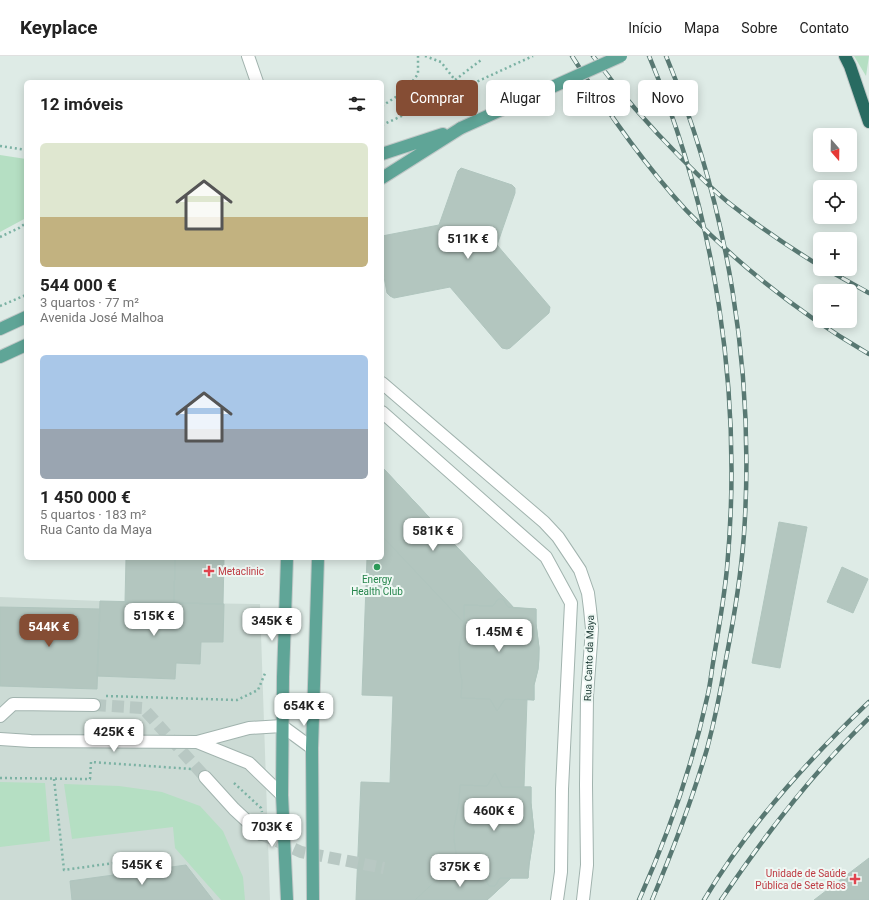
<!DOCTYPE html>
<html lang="pt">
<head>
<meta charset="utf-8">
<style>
  :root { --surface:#fff; --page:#f6f6f6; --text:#222; --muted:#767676; --line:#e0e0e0; --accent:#854d34 }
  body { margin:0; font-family:Roboto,sans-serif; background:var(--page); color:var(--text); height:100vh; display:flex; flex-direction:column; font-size:15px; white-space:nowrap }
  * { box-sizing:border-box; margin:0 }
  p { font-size:13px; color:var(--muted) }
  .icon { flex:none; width:22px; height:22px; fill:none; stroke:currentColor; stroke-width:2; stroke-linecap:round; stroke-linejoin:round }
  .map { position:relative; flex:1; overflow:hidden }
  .details { position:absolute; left:24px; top:24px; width:360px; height:480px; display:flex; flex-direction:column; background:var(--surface); border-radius:6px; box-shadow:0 2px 10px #0003 }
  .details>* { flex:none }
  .hud { position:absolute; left:396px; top:24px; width:380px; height:36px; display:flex; gap:8px }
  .needle { width:26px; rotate:160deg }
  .tools { position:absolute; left:813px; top:72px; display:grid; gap:8px }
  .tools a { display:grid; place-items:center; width:44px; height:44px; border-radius:6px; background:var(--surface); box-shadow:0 2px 10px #0003; font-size:20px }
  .price { position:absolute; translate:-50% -34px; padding:0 9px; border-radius:8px; background:#fff; color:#222; font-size:13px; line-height:26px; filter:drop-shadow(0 1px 2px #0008) }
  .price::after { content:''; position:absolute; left:50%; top:24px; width:12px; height:9px; margin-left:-6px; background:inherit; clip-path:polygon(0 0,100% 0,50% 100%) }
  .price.on { background:var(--accent); color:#fff }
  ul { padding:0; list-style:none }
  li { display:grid; align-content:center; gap:8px; height:212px; padding:0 16px }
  li span { display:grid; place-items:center; height:124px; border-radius:6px; color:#555 }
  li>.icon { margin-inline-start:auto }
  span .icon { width:72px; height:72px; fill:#fffc; stroke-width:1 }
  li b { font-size:17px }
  h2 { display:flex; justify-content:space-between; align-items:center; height:48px; padding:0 16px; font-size:17px }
  .chip { padding:0 14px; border-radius:6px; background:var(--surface); box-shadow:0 2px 10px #0003; font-size:14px; line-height:36px }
  .chip.on { background:var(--accent); color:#fff }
  header { display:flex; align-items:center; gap:24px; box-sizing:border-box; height:56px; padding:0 20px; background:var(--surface); border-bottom:1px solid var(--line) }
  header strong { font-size:19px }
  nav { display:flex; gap:22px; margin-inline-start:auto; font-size:14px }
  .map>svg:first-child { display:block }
  .built { fill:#ccdbd5 }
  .green { fill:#b5dfc3 }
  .building { fill:#b3c6bf; stroke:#b0c5be }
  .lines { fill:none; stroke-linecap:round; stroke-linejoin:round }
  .minor-tunnel { stroke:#b8c8c3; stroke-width:12; stroke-dasharray:12 6; stroke-linecap:butt }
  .minor-casing { stroke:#a1b3ae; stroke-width:14 }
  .major-casing { stroke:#c0c8c7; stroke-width:14 }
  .highway-casing { stroke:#c0c8c7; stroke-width:14 }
  .path { stroke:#7cb2a4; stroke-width:2.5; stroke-dasharray:2 3; stroke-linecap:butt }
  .minor { stroke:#fff; stroke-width:12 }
  .major { stroke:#5fa597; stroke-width:12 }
  .highway { stroke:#286b61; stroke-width:12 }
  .rail-casing { stroke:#587872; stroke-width:4.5 }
  .rail { stroke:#eff8f4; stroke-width:3; stroke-dasharray:9; stroke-linecap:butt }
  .major-bridge-casing { stroke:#c0c8c7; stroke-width:14; stroke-linecap:butt }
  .major-bridge { stroke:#5fa597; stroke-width:12 }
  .leisure-dot { fill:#2e9e5b; stroke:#eff8f4; stroke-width:1.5 }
  .health-dot { fill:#e0444e; stroke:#eff8f4; stroke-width:1.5 }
  .labels { text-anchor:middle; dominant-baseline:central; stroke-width:4; stroke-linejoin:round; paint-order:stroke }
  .health-label { font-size:10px; fill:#be3a42; stroke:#eff8f4; text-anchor:start }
  .leisure-label { font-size:10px; fill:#27864d; stroke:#eff8f4 }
  .street-label { font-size:10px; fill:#1e3c36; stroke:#eff8f4 }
</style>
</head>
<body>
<header>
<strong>Keyplace</strong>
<nav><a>Início</a><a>Mapa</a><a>Sobre</a><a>Contato</a></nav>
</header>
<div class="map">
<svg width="869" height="844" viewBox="0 0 869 844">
  <rect width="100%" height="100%" fill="#deebe6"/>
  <path class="built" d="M 0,541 L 125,546 L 260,548 L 270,844 L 0,844 Z"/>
  <path class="green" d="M 854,0 L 869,0 L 866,20 Z
    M 0,99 L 26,103 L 26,162 L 0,176 Z
    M 0,726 L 45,727 L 50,785 L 0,791 Z
    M 64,728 L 119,730 L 162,736 L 200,750 L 223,775 L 243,821 L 245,844 L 221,844 L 175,792 L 173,771 L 72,783 Z"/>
  <path class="building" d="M 461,112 L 512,129 L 515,132 L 515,137 L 497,189 L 550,251 L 549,257 L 510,292 L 507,293 L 502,292 L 450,231 L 394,242 L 390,240 L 387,237 L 382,210 L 382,180 L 439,169 L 458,115 Z
    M 382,411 L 514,552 L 508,551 L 503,543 L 498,543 L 493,550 L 464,549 L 464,567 L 382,480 Z
    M 382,411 L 514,552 L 536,553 L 536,568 L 539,592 L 539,603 L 538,613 L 534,629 L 534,644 L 527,643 L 524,731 L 531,731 L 531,747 L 534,776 L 529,809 L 528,822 L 511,822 L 487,844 L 356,844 L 361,726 L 390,727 L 393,640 L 362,639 L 367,502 L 382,502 Z
    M 779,466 L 807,471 L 780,612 L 752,607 Z
    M 126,502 L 175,502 L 174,547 L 125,546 Z
    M 175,502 L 224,502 L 223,548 L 174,547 Z
    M 842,511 L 868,523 L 853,557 L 827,546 Z
    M 498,543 L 503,543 L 508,551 L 536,553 L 536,568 L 539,592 L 538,613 L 534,629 L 534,644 L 505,643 L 497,655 L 490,643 L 461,642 L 462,625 L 460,615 L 459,593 L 464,567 L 464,549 L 493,550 Z
    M 100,545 L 224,548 L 223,586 L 201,586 L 200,608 L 176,607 L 175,623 L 97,620 Z
    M 0,551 L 100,553 L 97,633 L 0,630 Z
    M 495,717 L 502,731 L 531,731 L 531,747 L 534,776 L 529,809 L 528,822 L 500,822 L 495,830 L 489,830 L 485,822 L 456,821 L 457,805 L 454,783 L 454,772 L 459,745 L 460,729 L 487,730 Z
    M 869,802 L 869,844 L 814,844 Z
    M 457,805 L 456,821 L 485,822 L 489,830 L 495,830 L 500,822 L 511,822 L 487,844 L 415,844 Z
    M 186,809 L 213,844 L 72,844 L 70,825 Z"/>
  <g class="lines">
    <path class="minor-tunnel" d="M 94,649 L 143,652 L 205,721
      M 261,778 L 301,796 L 384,812"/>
    <defs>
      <path id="minor" d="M 248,0 L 257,26
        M 382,327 L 544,466 L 558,481 L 580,514 L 588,537 L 590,553 L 592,573 L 587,640 L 586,729 L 587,809 L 583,844
        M 382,356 L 546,501 L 571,547 L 562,733 L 561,816 L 557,844
        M 0,660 L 13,648 L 94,649
        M 0,683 L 31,685 L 197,686 L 249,672 L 282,670 L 312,692
        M 197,686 L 249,707 L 282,739
        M 205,721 L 234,753 L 261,778"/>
      <path id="major" d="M 382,98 L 443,78
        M 382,122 L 461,72
        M 0,273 L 26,261
        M 0,301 L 26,289
        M 287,844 L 282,739 L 283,621 L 287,502
        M 313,844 L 312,692 L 318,502"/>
      <path id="highway" d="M 845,0 L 850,10 L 869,66"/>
    </defs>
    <use href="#minor" class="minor-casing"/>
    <use href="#major" class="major-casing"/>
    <use href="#highway" class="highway-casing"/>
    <path class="path" d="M 425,0 L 441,6 L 455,24 L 481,4
      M 382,50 L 405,35 L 418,18 L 418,0
      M 382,69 L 533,0
      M 0,90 L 26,94
      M 0,181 L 19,172 L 26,167
      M 0,250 L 26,239
      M 106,640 L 237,644 L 258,634 L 266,615
      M 0,722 L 90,723 L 91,706 L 192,713
      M 54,723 L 64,814 L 121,806
      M 234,727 L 261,752 L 262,756"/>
    <use href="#minor" class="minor"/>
    <use href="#major" class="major"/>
    <use href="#highway" class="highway"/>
    <defs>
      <path id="rail" d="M 572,0 C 606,54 643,107 686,154 C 739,210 802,259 869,298
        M 593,0 C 620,37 650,71 683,104 C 698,119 713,134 729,147 C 758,170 789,191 820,210
        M 826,213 L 869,237
        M 639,844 C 668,779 692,711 707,642 C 710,631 711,619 713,607 C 718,576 724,544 727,512 C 743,339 716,160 649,0
        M 652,844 C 673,794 692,744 707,693 C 715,663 721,633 726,603 C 734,562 741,520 744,478 C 755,316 728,149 666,0
        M 704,844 C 748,770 807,705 869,646
        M 721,844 C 765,779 812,717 869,662"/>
    </defs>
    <use href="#rail" class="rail-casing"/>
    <use href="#rail" class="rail"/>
    <defs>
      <path id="major-bridge" d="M 461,72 L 621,0"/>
    </defs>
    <use href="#major-bridge" class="major-bridge-casing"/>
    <use href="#major-bridge" class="major-bridge"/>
  </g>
  <circle class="leisure-dot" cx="377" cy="511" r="4"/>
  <g class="health-dot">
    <path d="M207 509h4v4h4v4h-4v4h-4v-4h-4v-4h4z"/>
    <path d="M853 817h4v4h4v4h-4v4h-4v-4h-4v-4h4z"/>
  </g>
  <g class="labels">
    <g class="health-label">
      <text x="218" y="515">Metaclinic</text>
      <text x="846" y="817" text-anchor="end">Unidade de Saúde<tspan x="846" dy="12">Pública de Sete Rios</tspan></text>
    </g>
    <g class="leisure-label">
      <text x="377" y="523">Energy<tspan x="377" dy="12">Health Club</tspan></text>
    </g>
    <g class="street-label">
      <text transform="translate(589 602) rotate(-88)">Rua Canto da Maya</text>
    </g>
  </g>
</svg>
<div class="tools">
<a><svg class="needle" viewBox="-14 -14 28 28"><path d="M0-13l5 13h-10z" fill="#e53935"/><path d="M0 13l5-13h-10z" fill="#767676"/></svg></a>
<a><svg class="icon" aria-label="locate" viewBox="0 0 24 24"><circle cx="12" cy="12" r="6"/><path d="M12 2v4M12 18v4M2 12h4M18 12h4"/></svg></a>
<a>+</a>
<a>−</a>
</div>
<b class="price" style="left:468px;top:204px">511K €</b>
<b class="price" style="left:433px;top:496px">581K €</b>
<b class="price" style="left:154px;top:581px">515K €</b>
<b class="price" style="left:272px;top:586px">345K €</b>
<b class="price on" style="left:49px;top:592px">544K €</b>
<b class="price" style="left:499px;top:597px">1.45M €</b>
<b class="price" style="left:304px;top:671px">654K €</b>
<b class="price" style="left:114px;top:697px">425K €</b>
<b class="price" style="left:494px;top:776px">460K €</b>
<b class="price" style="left:272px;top:792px">703K €</b>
<b class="price" style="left:142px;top:830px">545K €</b>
<b class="price" style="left:460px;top:832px">375K €</b>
<div class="hud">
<a class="chip on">Comprar</a>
<a class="chip">Alugar</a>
<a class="chip">Filtros</a>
<a class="chip">Novo</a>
</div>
<section class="details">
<h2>12 imóveis<svg class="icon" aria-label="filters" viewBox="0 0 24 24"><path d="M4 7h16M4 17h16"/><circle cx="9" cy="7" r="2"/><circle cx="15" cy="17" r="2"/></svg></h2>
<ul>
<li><span style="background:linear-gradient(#dfe7d0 60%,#c2b280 0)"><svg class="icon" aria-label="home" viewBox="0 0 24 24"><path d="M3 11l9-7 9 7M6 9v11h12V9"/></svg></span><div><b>544 000 €</b><p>3 quartos · 77 m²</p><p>Avenida José Malhoa</p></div></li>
<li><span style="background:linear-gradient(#a9c7e8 60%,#9aa5b1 0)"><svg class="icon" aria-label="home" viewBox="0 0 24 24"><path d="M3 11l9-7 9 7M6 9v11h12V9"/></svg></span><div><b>1 450 000 €</b><p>5 quartos · 183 m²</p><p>Rua Canto da Maya</p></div></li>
</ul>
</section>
</div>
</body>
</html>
